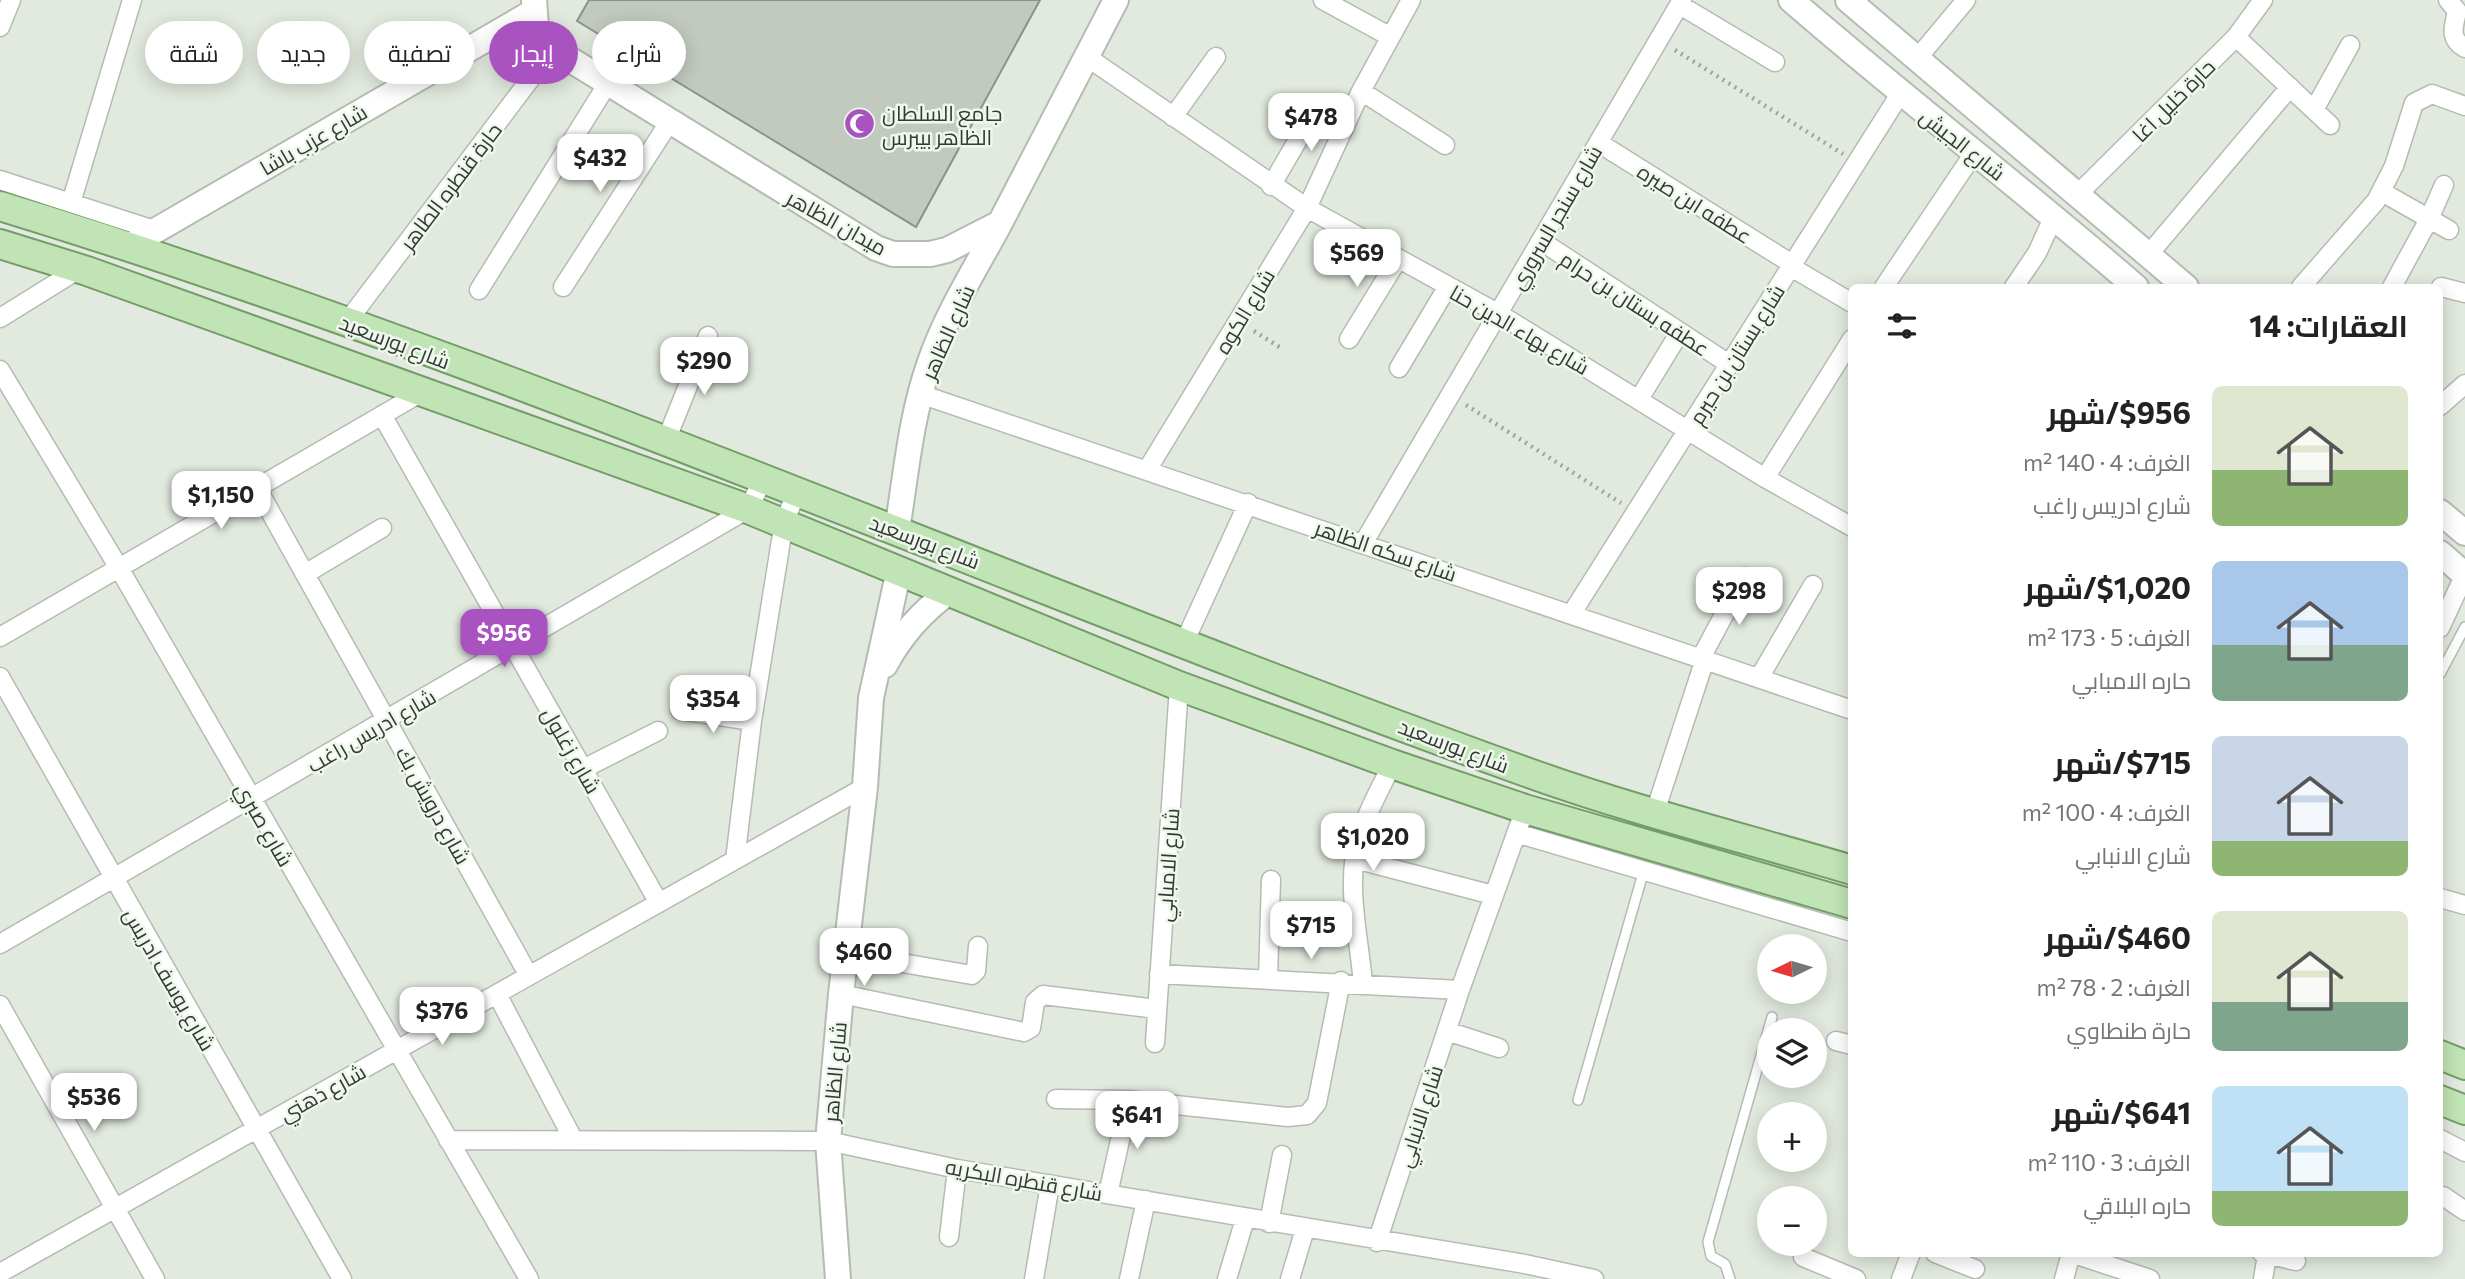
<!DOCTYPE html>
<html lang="ar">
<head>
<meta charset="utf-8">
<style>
  :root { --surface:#fff; --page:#f6f6f6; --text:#222; --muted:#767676; --accent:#a953c1 }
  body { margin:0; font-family:Commissioner,Cairo,sans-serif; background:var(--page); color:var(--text); direction:rtl; height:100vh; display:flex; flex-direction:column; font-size:26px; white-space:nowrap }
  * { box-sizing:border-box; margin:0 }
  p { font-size:23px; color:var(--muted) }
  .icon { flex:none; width:38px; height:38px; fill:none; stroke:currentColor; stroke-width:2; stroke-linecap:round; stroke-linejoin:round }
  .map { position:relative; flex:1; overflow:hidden; direction:ltr }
  .side { position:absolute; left:1848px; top:284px; width:595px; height:973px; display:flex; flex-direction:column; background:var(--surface); border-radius:10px; box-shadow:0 4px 18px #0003; direction:rtl }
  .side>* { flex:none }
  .guide { position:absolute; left:21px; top:21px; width:665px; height:63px; direction:rtl; display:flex; gap:14px }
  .needle { width:46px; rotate:265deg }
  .buttons { position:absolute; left:1757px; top:934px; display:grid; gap:14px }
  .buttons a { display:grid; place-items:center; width:70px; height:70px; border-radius:50%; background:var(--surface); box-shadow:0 4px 18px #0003; font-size:35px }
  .price { position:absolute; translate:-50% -60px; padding:0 16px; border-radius:14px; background:#fff; color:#222; font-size:23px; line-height:46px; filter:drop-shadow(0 2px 4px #0008) }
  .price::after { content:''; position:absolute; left:50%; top:42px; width:21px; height:16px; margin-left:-10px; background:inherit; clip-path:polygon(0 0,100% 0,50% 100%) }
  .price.active { background:var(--accent); color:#fff }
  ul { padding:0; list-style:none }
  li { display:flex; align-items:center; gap:21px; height:175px; padding:0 35px }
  li span { display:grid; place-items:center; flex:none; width:196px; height:140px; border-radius:10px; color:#555 }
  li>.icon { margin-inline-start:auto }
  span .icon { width:84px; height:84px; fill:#fffc; stroke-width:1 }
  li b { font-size:30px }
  h2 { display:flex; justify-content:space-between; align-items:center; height:84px; padding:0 35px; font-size:30px }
  .tag { padding:0 24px; border-radius:32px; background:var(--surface); box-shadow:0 4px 18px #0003; font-size:24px; line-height:63px }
  .tag.active { background:var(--accent); color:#fff }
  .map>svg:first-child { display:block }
  .building { fill:#c2cabf; stroke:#8b9389; stroke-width:2 }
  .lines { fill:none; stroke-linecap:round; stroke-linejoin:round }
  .lane-casing { stroke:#b4bcb2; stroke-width:12 }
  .street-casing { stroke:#b4bcb2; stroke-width:21 }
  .secondary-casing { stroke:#b4bcb2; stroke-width:28 }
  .primary-casing { stroke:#749c68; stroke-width:32 }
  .path { stroke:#9ea49b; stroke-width:4.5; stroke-dasharray:2 5; stroke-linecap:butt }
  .lane { stroke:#fff; stroke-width:9 }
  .street { stroke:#fff; stroke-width:18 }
  .secondary { stroke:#fff; stroke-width:24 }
  .primary { stroke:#c0e4b5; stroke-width:28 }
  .labels { text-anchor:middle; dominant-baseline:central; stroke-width:5; stroke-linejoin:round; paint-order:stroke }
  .street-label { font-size:21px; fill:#363935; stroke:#eff8ed }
  .poi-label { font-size:21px; fill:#363935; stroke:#eff8ed; text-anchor:start }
</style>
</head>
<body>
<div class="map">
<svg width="2465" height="1279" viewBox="0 0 2465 1279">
  <rect width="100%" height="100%" fill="#e2eadf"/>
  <path class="building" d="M 589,0 L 1040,0 L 916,227 L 577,21 Z"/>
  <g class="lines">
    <defs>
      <path id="lane" d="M 2440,674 L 2465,627
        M 1578,1100 L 1644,870
        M 1730,1279 L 1725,1264 L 1711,1256 L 1708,1242 L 1772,1017"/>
      <path id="street" d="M 1323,0 L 1389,36
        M 2448,0 L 2457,11 C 2454,27 2448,38 2465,48
        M 1680,5 L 1775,62
        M 0,27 L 11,0
        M 2236,37 L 2330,125
        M 1087,57 L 1307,208 L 1499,314 L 1765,478 L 1852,527
        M 1916,60 L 1966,0
        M 1361,91 L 1445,145
        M 2314,110 L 2350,45
        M 1173,117 L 1216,57
        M 1599,143 L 1792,264
        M 0,180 L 154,230
        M 1271,186 L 1306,126
        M 2382,192 L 2449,230
        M 2077,195 L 2236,37 L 2263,0
        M 71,203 L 132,0
        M 1541,241 L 1729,364
        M 2149,254 L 2290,87
        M 1791,267 L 1852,303
        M 563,287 L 670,121
        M 1884,287 L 1974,153
        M 2014,287 L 2037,253 L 2054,216
        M 2301,287 L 2376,201 L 2394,166 L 2414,103 L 2432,94 L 2465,106
        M 2392,287 L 2429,219 L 2444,185
        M 2441,287 L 2465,293
        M 479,290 L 608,83
        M 0,318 L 79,269
        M 347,322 L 553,49
        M 1349,339 L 1398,259
        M 1399,368 L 1448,286
        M 0,370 L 119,568 L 529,1279
        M 920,394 L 1852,710
        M 1639,399 L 1680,332
        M 2440,406 L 2465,384
        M 382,415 L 659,903
        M 665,443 L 708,336
        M 1147,470 L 1307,208 L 1361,91 L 1411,0
        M 1765,478 L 1852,339
        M 257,488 L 529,976
        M 1364,542 L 1682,0
        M 305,574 L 382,528
        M 1572,613 L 1900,94
        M 2440,628 L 2465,574
        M 0,637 L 422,392
        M 1184,643 L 1248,503
        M 1701,658 L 1744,577
        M 0,677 L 342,1279
        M 1759,678 L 1813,585
        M 680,710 L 752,721
        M 583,769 L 658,731
        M 1655,812 L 1705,659
        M 1516,833 L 1852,932
        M 1355,859 L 1493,895
        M 735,860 L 752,721 L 784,522 L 797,492
        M 2440,898 L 2465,905
        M 0,944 L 748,509 L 763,480
        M 844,953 L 972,975 L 976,971 L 978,946
        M 1159,974 L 1460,990
        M 1268,978 L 1271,880
        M 1363,983 C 1359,937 1345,883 1359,838 C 1366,813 1381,788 1392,764
        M 497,994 L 573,1139
        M 841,994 L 1024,1032 L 1031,1028 L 1035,1002 L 1043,995 L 1157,1009
        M 0,1005 L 155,1279
        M 1447,1031 L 1499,1048
        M 1836,1041 L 1852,1045
        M 1155,1043 L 1179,686
        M 1056,1099 L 1129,1100 L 1288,1117 L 1307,1115 L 1317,1103 L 1341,981
        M 2440,1139 L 2465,1152
        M 448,1140 L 828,1141 L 957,1169 L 1525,1264 L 1594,1279
        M 1108,1194 L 1129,1100
        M 2443,1196 L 2465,1211
        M 1269,1223 L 1282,1155
        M 949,1237 L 957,1169
        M 1377,1242 L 1460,990 L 1525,809
        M 1935,1253 L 1975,1269
        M 2262,1253 L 2296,1261
        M 1803,1257 L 1856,1279
        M 0,1273 L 865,787
        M 1034,1279 L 1050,1184
        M 1129,1279 L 1146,1200
        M 1227,1279 L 1245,1219
        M 1290,1279 L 1305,1229
        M 1901,1279 L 1911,1253
        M 2064,1279 L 2070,1257 L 2074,1254 L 2150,1279
        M 2263,1279 L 2267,1255"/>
      <path id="secondary" d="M 534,0 L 536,26 L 553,49 L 876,248 L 893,254 L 930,254 L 947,250 L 1000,223 L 1116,0
        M 1791,0 C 1904,98 2023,189 2136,287
        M 1848,0 L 2186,287
        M 129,246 L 533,12
        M 2440,512 L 2465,533
        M 897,530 C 906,474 911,415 930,362 C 947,313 976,268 1000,223
        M 2440,553 L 2465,575
        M 885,665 C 901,635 921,612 949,592
        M 838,1279 L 828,1141 L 841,994 L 865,787 L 871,698 L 899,570"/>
      <path id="primary" d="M 0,206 C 520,365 1018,590 1529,773 C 1635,811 1744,838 1852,870
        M 0,244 L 87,271 L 748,509 L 1179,686 L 1392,764 L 1525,809 L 1852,904
        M 2440,1055 L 2465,1065
        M 2440,1100 L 2465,1110"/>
    </defs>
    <use href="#lane" class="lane-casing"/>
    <use href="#street" class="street-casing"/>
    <use href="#secondary" class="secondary-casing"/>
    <use href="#primary" class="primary-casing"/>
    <path class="path" d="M 1675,50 L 1843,154
      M 1254,331 L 1281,348
      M 1466,405 L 1621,503"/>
    <use href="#lane" class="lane"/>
    <use href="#street" class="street"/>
    <use href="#secondary" class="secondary"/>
    <use href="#primary" class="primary"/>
  </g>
  <defs>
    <symbol id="mosque-disc" viewBox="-11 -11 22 22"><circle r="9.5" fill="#a953c1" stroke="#eff8ed"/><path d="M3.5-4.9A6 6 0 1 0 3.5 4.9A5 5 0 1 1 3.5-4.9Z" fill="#fff"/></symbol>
  </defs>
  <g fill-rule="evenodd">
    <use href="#mosque-disc" x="842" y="106" width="35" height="35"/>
  </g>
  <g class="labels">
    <g class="street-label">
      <text transform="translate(2173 100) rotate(-45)">حارة خليل اغا</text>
      <text transform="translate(313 139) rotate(-30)">شارع عزب باشا</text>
      <text transform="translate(1963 144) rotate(38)">شارع الجيش</text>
      <text transform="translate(450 186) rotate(-53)">حارة قنطره الطاهر</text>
      <text transform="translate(1695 203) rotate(32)">عطفه ابن صيره</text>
      <text transform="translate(1555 217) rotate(-60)">شارع سنجر السروري</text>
      <text transform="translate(837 222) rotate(29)">ميدان الظاهر</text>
      <text transform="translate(1635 303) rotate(33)">عطفه بستان بن حرام</text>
      <text transform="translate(1244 311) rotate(-59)">شارع الكوه</text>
      <text transform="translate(1520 329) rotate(30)">شارع بهاء الدين حنا</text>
      <text transform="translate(947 332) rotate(-66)">شارع الظاهر</text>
      <text transform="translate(395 341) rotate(21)">شارع بورسعيد</text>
      <text transform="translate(1736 354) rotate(-58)">شارع بستان بن حيرم</text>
      <text transform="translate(925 541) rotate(21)">شارع بورسعيد</text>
      <text transform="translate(1386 550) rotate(19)">شارع سكه الظاهر</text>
      <text transform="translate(371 730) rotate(-30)">شارع ادريس راغب</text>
      <text transform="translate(1454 745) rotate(21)">شارع بورسعيد</text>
      <text transform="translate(572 750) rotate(60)">شارع زغلول</text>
      <text transform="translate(434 805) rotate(61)">شارع درويش بك</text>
      <text transform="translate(265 824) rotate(60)">شارع صبري</text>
      <text transform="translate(1167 865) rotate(-86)">شارع الامبابي</text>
      <text transform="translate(170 979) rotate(60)">شارع يوسف ادريس</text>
      <text transform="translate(834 1072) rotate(-85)">شارع الظاهر</text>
      <text transform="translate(322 1092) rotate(-29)">شارع ذهني</text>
      <text transform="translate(1419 1116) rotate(-72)">شارع الانبابي</text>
      <text transform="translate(1024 1179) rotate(10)">شارع قنطره البكريه</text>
    </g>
    <g class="poi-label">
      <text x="882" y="112">جامع السلطان<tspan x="882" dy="24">الظاهر بيبرس</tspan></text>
    </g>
  </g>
</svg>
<div class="buttons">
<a><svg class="needle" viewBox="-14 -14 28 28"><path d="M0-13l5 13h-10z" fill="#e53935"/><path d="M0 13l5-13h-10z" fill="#767676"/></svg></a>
<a><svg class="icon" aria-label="layers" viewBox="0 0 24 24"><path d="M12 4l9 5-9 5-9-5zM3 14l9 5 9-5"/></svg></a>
<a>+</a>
<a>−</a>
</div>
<b class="price" style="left:1311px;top:153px">$478</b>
<b class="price" style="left:600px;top:194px">$432</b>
<b class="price" style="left:1357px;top:289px">$569</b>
<b class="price" style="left:704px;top:397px">$290</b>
<b class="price" style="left:221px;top:531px">$1,150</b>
<b class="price" style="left:1739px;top:627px">$298</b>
<b class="price active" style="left:504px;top:669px">$956</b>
<b class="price" style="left:713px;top:735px">$354</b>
<b class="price" style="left:1373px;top:873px">$1,020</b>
<b class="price" style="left:1311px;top:961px">$715</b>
<b class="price" style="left:864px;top:988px">$460</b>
<b class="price" style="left:442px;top:1047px">$376</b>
<b class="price" style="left:94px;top:1133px">$536</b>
<b class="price" style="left:1137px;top:1151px">$641</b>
<div class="guide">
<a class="tag">شراء</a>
<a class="tag active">إيجار</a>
<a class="tag">تصفية</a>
<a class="tag">جديد</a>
<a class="tag">شقة</a>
</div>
<section class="side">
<h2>العقارات: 14<svg class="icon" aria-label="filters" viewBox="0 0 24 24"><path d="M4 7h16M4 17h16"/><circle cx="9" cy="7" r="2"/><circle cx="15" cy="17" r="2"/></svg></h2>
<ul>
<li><span style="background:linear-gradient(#dfe7d0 60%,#8fb573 0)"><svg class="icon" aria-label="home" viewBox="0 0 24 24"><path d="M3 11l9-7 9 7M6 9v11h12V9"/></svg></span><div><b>$956/شهر</b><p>الغرف: 4 · 140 m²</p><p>شارع ادريس راغب</p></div></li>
<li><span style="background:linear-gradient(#a9c7e8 60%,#7fa58c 0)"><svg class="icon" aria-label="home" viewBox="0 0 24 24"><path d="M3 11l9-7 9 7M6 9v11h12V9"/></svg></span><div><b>$1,020/شهر</b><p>الغرف: 5 · 173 m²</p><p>حاره الامبابي</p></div></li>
<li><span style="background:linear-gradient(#c9d6e8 75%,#8fb573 0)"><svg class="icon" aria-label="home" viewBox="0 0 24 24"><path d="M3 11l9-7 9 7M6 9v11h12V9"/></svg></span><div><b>$715/شهر</b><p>الغرف: 4 · 100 m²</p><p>شارع الانبابي</p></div></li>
<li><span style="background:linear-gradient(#dfe7d0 65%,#7fa58c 0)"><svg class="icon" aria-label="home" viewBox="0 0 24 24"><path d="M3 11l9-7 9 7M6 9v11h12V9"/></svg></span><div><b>$460/شهر</b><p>الغرف: 2 · 78 m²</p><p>حارة طنطاوي</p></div></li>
<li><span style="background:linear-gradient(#bfe0f5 75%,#8fb573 0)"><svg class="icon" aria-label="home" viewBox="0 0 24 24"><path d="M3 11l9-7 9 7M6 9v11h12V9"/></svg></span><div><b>$641/شهر</b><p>الغرف: 3 · 110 m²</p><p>حاره البلاقي</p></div></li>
</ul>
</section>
</div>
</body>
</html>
